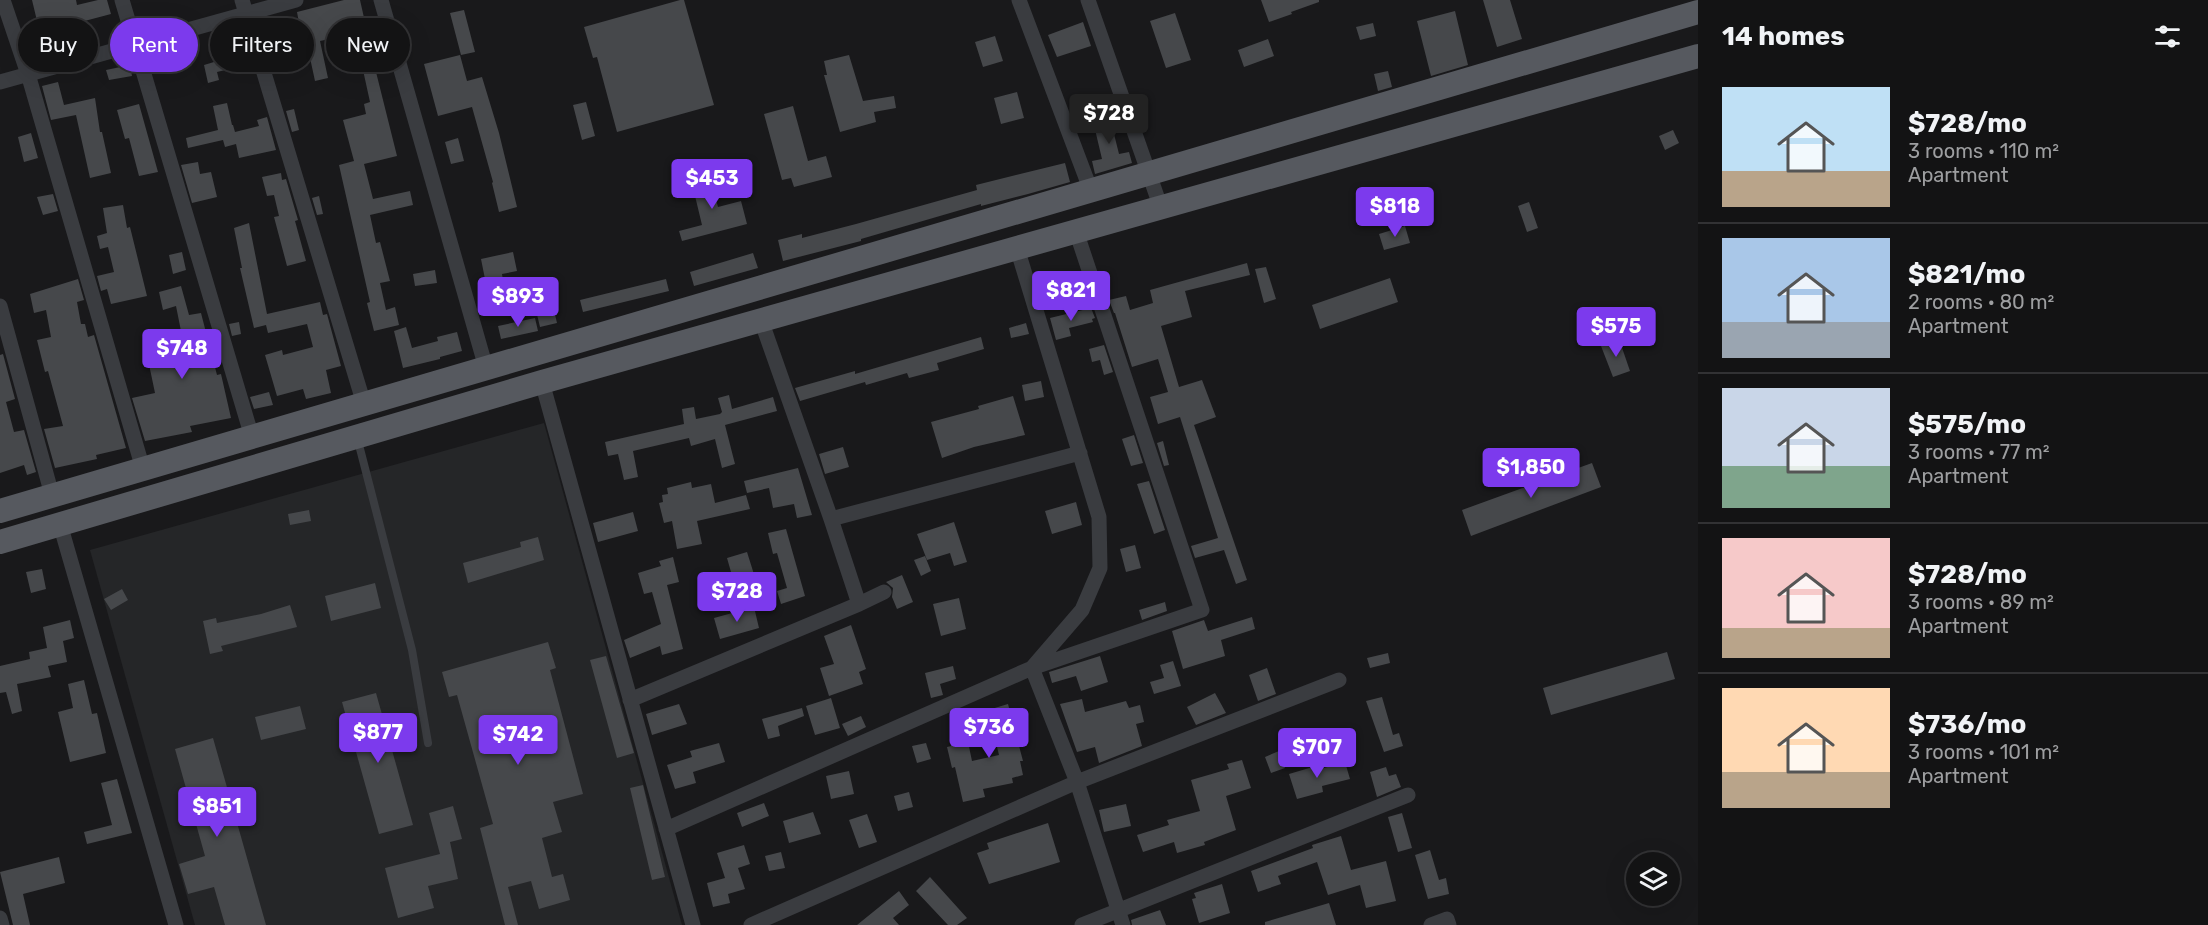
<!DOCTYPE html>
<html lang="en">
<head>
<meta charset="utf-8">
<style>
  :root { --surface:#131314; --page:#1c1c1d; --text:#f1f3f6; --muted:#9d9ea0; --line:#323234; --accent:#7c3aed }
  body { margin:0; font-family:Rubik,sans-serif; background:var(--page); color:var(--text); height:100vh; display:flex; flex-direction:column; font-size:22px; white-space:nowrap }
  * { box-sizing:border-box; margin:0 }
  p { font-size:20px; color:var(--muted) }
  .icon { flex:none; width:33px; height:33px; fill:none; stroke:currentColor; stroke-width:2; stroke-linecap:round; stroke-linejoin:round }
  .map { position:relative; flex:1; overflow:hidden }
  .side { display:flex; flex-direction:column; background:var(--surface); width:510px }
  .side>* { flex:none }
  .guide { position:absolute; left:18px; top:18px; width:570px; height:54px; display:flex; gap:12px }
  .buttons { position:absolute; left:1626px; top:852px; display:grid; gap:12px }
  .buttons a { display:grid; place-items:center; width:54px; height:54px; border-radius:50%; background:var(--surface); box-shadow:0 6px 24px #0002,0 0 0 2px var(--line); font-size:30px }
  .price { position:absolute; translate:-50% -51px; padding:0 14px; border-radius:6px; background:var(--accent); color:#fff; font-size:20px; line-height:39px; filter:drop-shadow(0 2px 3px #0008) }
  .price::after { content:''; position:absolute; left:50%; top:36px; width:18px; height:14px; margin-left:-9px; background:inherit; clip-path:polygon(0 0,100% 0,50% 100%) }
  .price.active { background:#222; color:#fff }
  ul { padding:0; list-style:none }
  li { display:flex; align-items:center; gap:18px; height:150px; padding:0 24px }
  li+li { border-top:2px solid var(--line) }
  li span { display:grid; place-items:center; flex:none; width:168px; height:120px; border-radius:0px; color:#555 }
  li>.icon { margin-inline-start:auto }
  span .icon { width:72px; height:72px; fill:#fffc; stroke-width:1 }
  li b { font-size:26px }
  h2 { display:flex; justify-content:space-between; align-items:center; height:72px; padding:0 24px; font-size:26px }
  .pill { padding:0 21px; border-radius:27px; background:var(--surface); box-shadow:0 6px 24px #0002,0 0 0 2px var(--line); font-size:21px; line-height:54px }
  .pill.active { background:var(--accent); color:#fff }
  main { display:flex; flex:1; min-height:0 }
  .map>svg:first-child { display:block }
  .built { fill:#252628 }
  .building { fill:#46484b }
  .lines { fill:none; stroke-linecap:round; stroke-linejoin:round }
  .lane { stroke:#3a3c40; stroke-width:8 }
  .street { stroke:#3a3c40; stroke-width:15 }
  .primary { stroke:#56595f; stroke-width:24 }
</style>
</head>
<body>
<main>
<div class="map">
<svg width="1698" height="925" viewBox="0 0 1698 925">
  <rect width="100%" height="100%" fill="#19191b"/>
  <path class="built" d="M 544,423 L 682,925 L 195,925 L 90,550 Z"/>
  <path class="building" d="M 32,0 L 76,0 L 77,5 L 98,0 L 107,0 L 111,14 L 77,23 L 84,49 L 61,55 L 54,31 L 47,33 L 44,23 L 38,25 Z
    M 344,0 L 360,0 L 367,31 L 320,41 L 328,78 L 315,81 L 307,44 L 303,45 L 297,12 Z
    M 680,0 L 684,0 L 714,105 L 617,132 L 597,57 L 593,58 L 584,27 Z
    M 1261,0 L 1319,0 L 1319,2 L 1291,12 L 1292,14 L 1269,22 Z
    M 1483,0 L 1510,0 L 1522,39 L 1497,47 Z
    M 464,10 L 475,52 L 461,55 L 450,13 Z
    M 1455,11 L 1468,65 L 1431,76 L 1417,21 Z
    M 1175,13 L 1191,60 L 1166,68 L 1150,21 Z
    M 1083,22 L 1091,46 L 1057,57 L 1048,35 Z
    M 1373,23 L 1376,36 L 1360,40 L 1356,27 Z
    M 238,26 L 250,64 L 217,72 L 219,80 L 208,83 L 204,65 L 214,62 L 209,40 L 225,35 L 224,30 Z
    M 995,36 L 1003,61 L 983,67 L 975,42 Z
    M 1268,39 L 1274,56 L 1244,67 L 1238,50 Z
    M 460,55 L 467,81 L 482,77 L 499,133 L 517,207 L 499,212 L 492,183 L 493,182 L 472,107 L 438,116 L 424,64 Z
    M 849,55 L 863,101 L 894,96 L 896,108 L 874,112 L 876,122 L 840,132 L 824,75 L 827,75 L 824,61 Z
    M 130,65 L 132,76 L 109,80 L 106,70 Z
    M 375,68 L 397,156 L 364,164 L 373,199 L 410,191 L 413,205 L 370,215 L 376,243 L 380,242 L 390,281 L 380,283 L 386,310 L 395,307 L 399,325 L 374,331 L 367,303 L 370,302 L 339,165 L 354,161 L 343,120 L 366,114 L 364,104 L 370,102 L 363,70 Z
    M 1388,71 L 1392,87 L 1378,91 L 1374,74 Z
    M 58,82 L 64,105 L 95,98 L 100,132 L 102,132 L 111,173 L 90,178 L 76,115 L 51,120 L 42,86 Z
    M 1017,92 L 1024,118 L 1001,124 L 994,98 Z
    M 586,102 L 595,136 L 582,140 L 573,105 Z
    M 227,103 L 232,125 L 233,125 L 235,132 L 259,126 L 257,120 L 267,117 L 276,150 L 239,158 L 236,144 L 225,147 L 223,140 L 188,148 L 186,138 L 218,130 L 213,106 Z
    M 139,104 L 158,172 L 139,176 L 129,138 L 125,139 L 117,110 Z
    M 793,106 L 808,161 L 826,156 L 832,177 L 794,187 L 791,178 L 782,180 L 764,114 Z
    M 294,109 L 299,130 L 292,132 L 286,111 Z
    M 1118,114 L 1123,128 L 1113,130 L 1119,154 L 1129,152 L 1132,163 L 1095,174 L 1092,161 L 1102,159 L 1093,121 Z
    M 1673,130 L 1679,143 L 1665,150 L 1659,136 Z
    M 31,133 L 38,158 L 24,162 L 18,137 Z
    M 458,138 L 464,161 L 451,164 L 445,142 Z
    M 198,162 L 200,174 L 211,172 L 217,197 L 192,203 L 181,165 Z
    M 1065,163 L 1070,182 L 1028,194 L 981,206 L 981,204 L 861,239 L 861,241 L 783,261 L 778,240 L 802,234 L 802,238 L 856,224 L 977,190 L 976,185 Z
    M 708,171 L 718,207 L 741,201 L 747,224 L 682,241 L 679,231 L 702,225 L 690,175 Z
    M 281,173 L 282,180 L 286,179 L 298,220 L 295,221 L 306,261 L 287,266 L 274,217 L 279,216 L 274,195 L 267,196 L 262,177 Z
    M 53,194 L 58,211 L 43,215 L 37,197 Z
    M 319,196 L 323,214 L 317,215 L 312,198 Z
    M 1529,202 L 1538,228 L 1527,232 L 1518,206 Z
    M 123,205 L 127,228 L 130,227 L 147,296 L 111,304 L 107,289 L 101,291 L 97,276 L 114,272 L 108,247 L 100,249 L 97,236 L 107,233 L 103,208 Z
    M 249,223 L 267,314 L 320,302 L 323,315 L 327,314 L 341,366 L 326,370 L 331,393 L 306,399 L 303,389 L 277,396 L 265,355 L 282,350 L 283,355 L 313,347 L 307,324 L 268,333 L 266,325 L 254,328 L 240,268 L 242,268 L 234,228 Z
    M 1405,226 L 1410,243 L 1384,250 L 1379,234 Z
    M 182,252 L 186,270 L 173,274 L 169,255 Z
    M 513,252 L 517,271 L 502,274 L 503,280 L 486,284 L 481,259 Z
    M 753,253 L 758,268 L 694,286 L 690,272 Z
    M 1247,263 L 1250,275 L 1185,291 L 1192,317 L 1161,326 L 1179,387 L 1202,380 L 1216,417 L 1194,425 L 1247,580 L 1236,584 L 1224,550 L 1195,558 L 1191,546 L 1218,538 L 1180,417 L 1158,424 L 1150,397 L 1168,392 L 1158,359 L 1132,367 L 1115,313 L 1114,313 L 1109,300 L 1126,296 L 1130,310 L 1153,303 L 1150,290 Z
    M 1266,267 L 1276,299 L 1264,303 L 1255,269 Z
    M 435,270 L 437,283 L 415,286 L 413,274 Z
    M 1390,278 L 1398,302 L 1320,329 L 1312,305 Z
    M 78,279 L 84,300 L 77,302 L 81,324 L 85,324 L 88,337 L 94,335 L 126,448 L 96,455 L 97,459 L 55,468 L 44,429 L 63,426 L 48,371 L 45,372 L 37,340 L 51,337 L 46,310 L 34,313 L 30,294 Z
    M 666,279 L 669,291 L 583,312 L 580,300 Z
    M 547,281 L 557,323 L 540,327 L 530,285 Z
    M 181,286 L 189,315 L 201,313 L 217,375 L 221,374 L 231,418 L 190,426 L 192,432 L 145,441 L 132,398 L 155,393 L 146,350 L 183,341 L 176,306 L 163,310 L 159,292 Z
    M 1091,308 L 1095,318 L 1092,319 L 1093,322 L 1069,328 L 1071,336 L 1056,340 L 1050,318 Z
    M 535,318 L 538,331 L 501,339 L 498,326 Z
    M 239,322 L 241,334 L 232,336 L 229,324 Z
    M 1026,323 L 1029,334 L 1011,338 L 1009,328 Z
    M 406,327 L 412,348 L 438,341 L 437,337 L 457,332 L 462,351 L 440,357 L 440,359 L 403,368 L 394,331 Z
    M 981,337 L 984,349 L 937,363 L 939,370 L 909,378 L 907,373 L 866,385 L 865,382 L 800,401 L 795,388 L 855,371 L 855,374 Z
    M 1619,339 L 1630,371 L 1613,377 L 1601,346 Z
    M 1104,345 L 1113,372 L 1104,375 L 1100,360 L 1092,362 L 1089,349 Z
    M 3,354 L 15,399 L 6,402 L 14,432 L 24,430 L 36,472 L 27,475 L 24,465 L 0,473 L 0,355 Z
    M 1041,381 L 1044,397 L 1025,401 L 1022,385 Z
    M 269,392 L 273,405 L 254,409 L 250,397 Z
    M 729,395 L 732,409 L 773,397 L 777,411 L 725,425 L 735,464 L 722,468 L 715,439 L 691,446 L 689,438 L 633,451 L 638,477 L 624,480 L 618,454 L 608,456 L 605,442 L 684,424 L 682,409 L 694,407 L 696,419 L 720,414 L 722,412 L 718,398 Z
    M 1013,396 L 1025,435 L 974,447 L 942,458 L 931,422 L 979,409 L 978,406 Z
    M 1134,435 L 1143,463 L 1131,466 L 1122,439 Z
    M 1163,441 L 1169,465 L 1164,466 L 1157,443 Z
    M 843,447 L 849,467 L 825,474 L 819,454 Z
    M 1592,463 L 1601,487 L 1471,536 L 1462,510 Z
    M 798,468 L 812,515 L 797,518 L 794,504 L 773,508 L 769,488 L 747,493 L 744,481 Z
    M 1149,481 L 1165,530 L 1154,534 L 1137,484 Z
    M 691,482 L 692,488 L 711,484 L 715,503 L 746,495 L 750,509 L 697,521 L 702,544 L 677,549 L 672,521 L 664,523 L 659,503 L 663,502 L 662,495 L 668,494 L 667,488 Z
    M 1076,502 L 1082,525 L 1052,534 L 1045,511 Z
    M 309,510 L 311,521 L 290,525 L 288,514 Z
    M 633,512 L 638,531 L 598,542 L 593,523 Z
    M 954,522 L 967,562 L 954,566 L 950,553 L 927,560 L 917,534 Z
    M 786,529 L 805,596 L 781,604 L 777,591 L 787,588 L 777,553 L 773,554 L 768,533 Z
    M 538,537 L 544,560 L 468,583 L 463,563 L 521,547 L 520,542 Z
    M 1135,545 L 1141,568 L 1126,572 L 1120,549 Z
    M 747,552 L 763,603 L 744,608 L 738,585 L 735,586 L 727,558 Z
    M 925,556 L 931,571 L 921,576 L 914,560 Z
    M 673,557 L 679,582 L 667,585 L 683,649 L 662,655 L 660,646 L 630,658 L 624,640 L 661,624 L 652,592 L 644,594 L 638,573 L 661,566 L 659,561 Z
    M 42,569 L 46,589 L 31,593 L 26,572 Z
    M 902,575 L 913,602 L 897,609 L 892,597 L 893,588 L 886,582 Z
    M 375,583 L 381,608 L 331,621 L 325,596 Z
    M 122,589 L 128,600 L 111,610 L 104,599 Z
    M 959,598 L 966,629 L 941,636 L 933,604 Z
    M 1165,602 L 1167,611 L 1142,620 L 1139,610 Z
    M 290,605 L 297,627 L 221,646 L 223,651 L 210,654 L 203,621 L 216,618 L 217,623 L 261,614 Z
    M 754,607 L 759,628 L 720,639 L 714,618 Z
    M 1252,617 L 1255,629 L 1221,640 L 1225,656 L 1183,669 L 1172,631 L 1204,620 L 1208,631 Z
    M 70,620 L 74,638 L 63,641 L 67,662 L 48,666 L 51,677 L 17,684 L 22,711 L 12,714 L 6,692 L 0,693 L 0,666 L 30,659 L 29,652 L 47,648 L 43,627 Z
    M 851,625 L 866,669 L 859,672 L 863,684 L 829,696 L 820,668 L 834,664 L 824,636 Z
    M 548,642 L 556,668 L 550,670 L 583,794 L 553,802 L 562,832 L 542,838 L 552,877 L 563,874 L 570,900 L 539,909 L 531,881 L 508,887 L 518,925 L 505,925 L 480,828 L 493,824 L 457,695 L 449,697 L 442,672 Z
    M 1667,652 L 1675,679 L 1551,715 L 1543,688 Z
    M 1388,653 L 1390,663 L 1370,668 L 1367,658 Z
    M 606,656 L 634,753 L 617,758 L 590,660 Z
    M 1100,656 L 1108,682 L 1081,691 L 1076,676 L 1052,683 L 1049,672 Z
    M 1173,661 L 1181,686 L 1154,694 L 1150,682 L 1164,678 L 1160,665 Z
    M 953,666 L 956,679 L 940,684 L 943,695 L 931,698 L 925,673 Z
    M 1267,668 L 1276,694 L 1258,701 L 1249,675 Z
    M 84,680 L 92,714 L 97,713 L 106,753 L 70,762 L 58,712 L 73,708 L 68,684 Z
    M 376,693 L 413,825 L 379,834 L 342,702 Z
    M 1215,693 L 1226,713 L 1196,725 L 1187,707 Z
    M 1382,697 L 1393,735 L 1399,733 L 1403,746 L 1384,752 L 1366,701 Z
    M 831,698 L 840,728 L 815,735 L 806,706 Z
    M 1082,699 L 1085,712 L 1126,701 L 1129,708 L 1140,705 L 1144,722 L 1136,724 L 1142,746 L 1099,763 L 1095,747 L 1077,752 L 1060,704 Z
    M 679,704 L 687,724 L 652,735 L 646,714 Z
    M 1008,704 L 1023,761 L 1020,761 L 1023,775 L 1012,778 L 1013,783 L 983,789 L 985,797 L 963,802 L 955,767 L 952,768 L 947,747 L 968,742 L 972,761 L 999,755 L 988,710 Z
    M 300,706 L 306,729 L 261,740 L 255,717 Z
    M 802,708 L 804,716 L 778,726 L 780,736 L 768,739 L 762,719 Z
    M 861,716 L 866,727 L 848,736 L 842,724 Z
    M 213,738 L 266,925 L 225,925 L 214,887 L 188,894 L 179,864 L 205,856 L 175,749 Z
    M 719,743 L 725,762 L 693,772 L 696,783 L 675,789 L 667,765 L 692,757 L 690,751 Z
    M 926,743 L 931,759 L 917,763 L 912,746 Z
    M 1279,751 L 1285,768 L 1271,773 L 1265,757 Z
    M 1242,760 L 1251,788 L 1226,796 L 1236,830 L 1204,842 L 1205,845 L 1177,853 L 1174,842 L 1143,852 L 1137,835 L 1169,825 L 1167,820 L 1200,811 L 1191,780 L 1229,769 L 1227,764 Z
    M 1345,762 L 1350,779 L 1322,786 L 1323,792 L 1297,799 L 1289,774 L 1316,766 L 1317,770 Z
    M 1386,767 L 1389,776 L 1396,774 L 1401,787 L 1377,797 L 1370,772 Z
    M 849,771 L 854,794 L 831,799 L 826,776 Z
    M 117,779 L 132,833 L 87,844 L 84,832 L 112,825 L 101,783 Z
    M 643,785 L 665,877 L 652,880 L 630,788 Z
    M 909,792 L 913,807 L 898,811 L 894,796 Z
    M 764,803 L 769,816 L 742,827 L 737,813 Z
    M 1126,804 L 1131,826 L 1104,832 L 1099,810 Z
    M 453,806 L 462,839 L 450,842 L 458,879 L 428,886 L 434,908 L 398,918 L 385,868 L 440,854 L 429,813 Z
    M 813,812 L 821,834 L 789,843 L 783,821 Z
    M 1402,813 L 1412,848 L 1398,852 L 1388,817 Z
    M 867,814 L 877,842 L 859,848 L 849,820 Z
    M 1048,823 L 1060,862 L 989,884 L 977,853 L 989,849 L 987,843 Z
    M 1341,836 L 1351,870 L 1386,861 L 1396,901 L 1366,908 L 1360,885 L 1328,895 L 1317,862 L 1278,876 L 1281,884 L 1258,892 L 1251,871 L 1313,848 L 1312,845 Z
    M 744,845 L 750,864 L 738,868 L 745,889 L 728,894 L 730,903 L 713,907 L 707,883 L 725,878 L 717,853 Z
    M 1430,850 L 1439,880 L 1446,878 L 1449,894 L 1428,899 L 1415,855 Z
    M 781,852 L 785,868 L 769,871 L 765,856 Z
    M 59,857 L 65,883 L 23,894 L 30,925 L 13,925 L 0,872 Z
    M 930,877 L 967,918 L 957,925 L 948,925 L 916,891 Z
    M 1222,884 L 1230,913 L 1199,923 L 1192,899 L 1196,898 L 1194,893 Z
    M 899,891 L 909,905 L 893,918 L 899,925 L 857,925 Z
    M 1329,903 L 1336,925 L 1265,925 L 1265,922 Z
    M 1160,910 L 1166,925 L 1132,925 L 1131,920 Z"/>
  <g class="lines">
    <path class="lane" d="M 358,441 L 412,650 L 428,743"/>
    <path class="street" d="M 3,0 L 28,74 L 143,469
      M 122,0 L 252,437
      M 242,0 L 364,404
      M 381,0 L 486,368
      M 1019,0 L 1091,191
      M 1088,0 L 1161,208
      M 0,82 L 296,0
      M 1017,248 L 1099,517 L 1100,568 L 1082,610 L 1032,668 L 1077,782 L 1123,925
      M 0,306 L 52,495
      M 761,320 L 831,519 L 859,604
      M 542,382 L 693,925
      M 831,519 L 1080,453
      M 60,524 L 176,925
      M 630,700 L 859,604 L 884,592
      M 666,829 L 1032,668 L 1202,610 L 1076,231
      M 0,918 L 2,925
      M 751,925 L 1077,782 L 1339,680
      M 1082,925 L 1408,795
      M 1431,925 L 1447,919 L 1449,925"/>
    <path class="primary" d="M 0,511 L 1698,12
      M 0,542 L 542,382 L 1698,56"/>
  </g>
</svg>
<div class="buttons">
<a><svg class="icon" aria-label="layers" viewBox="0 0 24 24"><path d="M12 4l9 5-9 5-9-5zM3 14l9 5 9-5"/></svg></a>
</div>
<b class="price active" style="left:1109px;top:145px">$728</b>
<b class="price" style="left:712px;top:210px">$453</b>
<b class="price" style="left:1395px;top:238px">$818</b>
<b class="price" style="left:1071px;top:322px">$821</b>
<b class="price" style="left:518px;top:328px">$893</b>
<b class="price" style="left:1616px;top:358px">$575</b>
<b class="price" style="left:182px;top:380px">$748</b>
<b class="price" style="left:1531px;top:499px">$1,850</b>
<b class="price" style="left:737px;top:623px">$728</b>
<b class="price" style="left:989px;top:759px">$736</b>
<b class="price" style="left:378px;top:764px">$877</b>
<b class="price" style="left:518px;top:766px">$742</b>
<b class="price" style="left:1317px;top:779px">$707</b>
<b class="price" style="left:217px;top:838px">$851</b>
<div class="guide">
<a class="pill">Buy</a>
<a class="pill active">Rent</a>
<a class="pill">Filters</a>
<a class="pill">New</a>
</div>
</div>
<section class="side">
<h2>14 homes<svg class="icon" aria-label="filters" viewBox="0 0 24 24"><path d="M4 7h16M4 17h16"/><circle cx="9" cy="7" r="2"/><circle cx="15" cy="17" r="2"/></svg></h2>
<ul>
<li><span style="background:linear-gradient(#bfe0f5 70%,#b9a48a 0)"><svg class="icon" aria-label="home" viewBox="0 0 24 24"><path d="M3 11l9-7 9 7M6 9v11h12V9"/></svg></span><div><b>$728/mo</b><p>3 rooms · 110 m²</p><p>Apartment</p></div></li>
<li><span style="background:linear-gradient(#a9c7e8 70%,#9aa5b1 0)"><svg class="icon" aria-label="home" viewBox="0 0 24 24"><path d="M3 11l9-7 9 7M6 9v11h12V9"/></svg></span><div><b>$821/mo</b><p>2 rooms · 80 m²</p><p>Apartment</p></div></li>
<li><span style="background:linear-gradient(#c9d6e8 65%,#7fa58c 0)"><svg class="icon" aria-label="home" viewBox="0 0 24 24"><path d="M3 11l9-7 9 7M6 9v11h12V9"/></svg></span><div><b>$575/mo</b><p>3 rooms · 77 m²</p><p>Apartment</p></div></li>
<li><span style="background:linear-gradient(#f6c9c9 75%,#b9a48a 0)"><svg class="icon" aria-label="home" viewBox="0 0 24 24"><path d="M3 11l9-7 9 7M6 9v11h12V9"/></svg></span><div><b>$728/mo</b><p>3 rooms · 89 m²</p><p>Apartment</p></div></li>
<li><span style="background:linear-gradient(#ffd9b3 70%,#b9a48a 0)"><svg class="icon" aria-label="home" viewBox="0 0 24 24"><path d="M3 11l9-7 9 7M6 9v11h12V9"/></svg></span><div><b>$736/mo</b><p>3 rooms · 101 m²</p><p>Apartment</p></div></li>
</ul>
</section>
</main>
</body>
</html>
